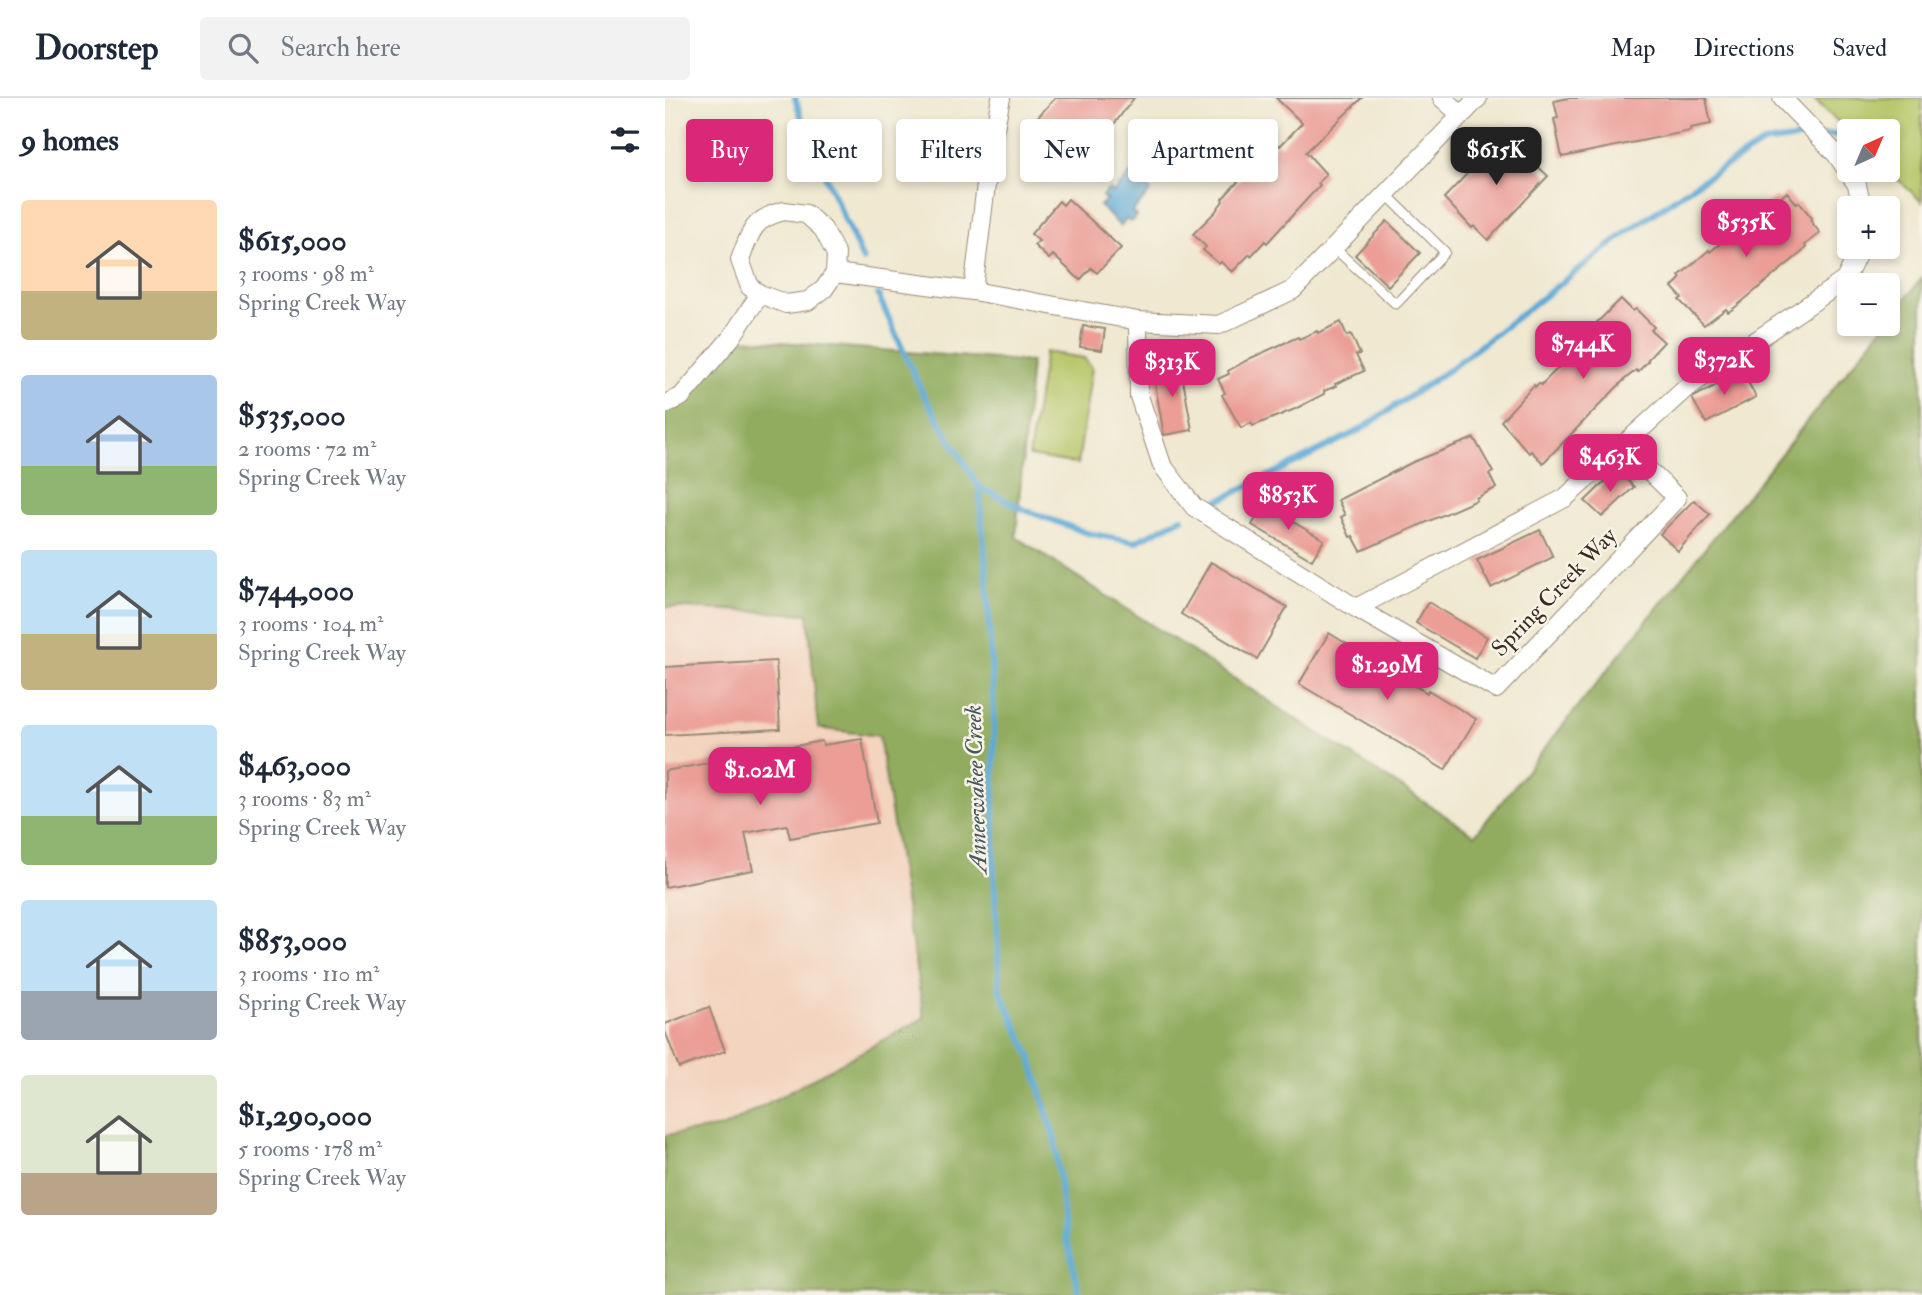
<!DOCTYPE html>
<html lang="en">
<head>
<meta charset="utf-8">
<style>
  :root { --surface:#fff; --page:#f2f2f3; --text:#1f2937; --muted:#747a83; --line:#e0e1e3; --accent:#db2777 }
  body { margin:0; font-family:"IM FELL Double Pica",serif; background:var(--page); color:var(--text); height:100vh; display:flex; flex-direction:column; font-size:26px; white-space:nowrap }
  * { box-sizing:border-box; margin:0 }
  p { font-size:23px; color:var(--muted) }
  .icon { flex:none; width:38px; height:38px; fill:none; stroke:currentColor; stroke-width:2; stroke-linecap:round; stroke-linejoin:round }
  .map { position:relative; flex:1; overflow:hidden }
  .panel { display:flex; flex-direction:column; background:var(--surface); width:665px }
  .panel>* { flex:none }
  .guide { position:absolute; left:21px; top:21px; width:665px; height:63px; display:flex; gap:14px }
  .needle { width:46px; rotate:44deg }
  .fabs { position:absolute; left:1172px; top:21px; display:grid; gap:14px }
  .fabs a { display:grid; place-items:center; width:63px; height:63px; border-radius:7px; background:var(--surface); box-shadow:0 4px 10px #0003; font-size:35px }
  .price { position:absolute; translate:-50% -60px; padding:0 16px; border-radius:14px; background:var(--accent); color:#fff; font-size:23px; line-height:46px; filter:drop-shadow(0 2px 4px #0008) }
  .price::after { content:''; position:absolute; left:50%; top:42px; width:21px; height:16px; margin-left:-10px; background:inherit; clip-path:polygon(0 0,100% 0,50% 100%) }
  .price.on { background:#222; color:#fff }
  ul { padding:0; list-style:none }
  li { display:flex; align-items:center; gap:21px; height:175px; padding:0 21px }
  li span { display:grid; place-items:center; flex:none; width:196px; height:140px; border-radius:7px; color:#555 }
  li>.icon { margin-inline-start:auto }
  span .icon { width:84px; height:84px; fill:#fffc; stroke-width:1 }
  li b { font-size:30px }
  h2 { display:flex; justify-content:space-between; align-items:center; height:84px; padding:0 21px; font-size:30px }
  .tag { padding:0 24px; border-radius:7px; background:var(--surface); box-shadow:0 4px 10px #0003; font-size:24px; line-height:63px }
  .tag.on { background:var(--accent); color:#fff }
  header { display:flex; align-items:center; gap:42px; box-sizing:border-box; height:98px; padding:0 35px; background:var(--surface); border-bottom:2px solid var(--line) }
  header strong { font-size:33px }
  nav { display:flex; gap:38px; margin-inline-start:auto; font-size:24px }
  .search { width:490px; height:63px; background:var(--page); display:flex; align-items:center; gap:18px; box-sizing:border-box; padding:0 24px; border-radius:7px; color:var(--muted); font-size:26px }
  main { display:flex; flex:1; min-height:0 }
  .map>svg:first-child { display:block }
  .built { fill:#f3d4bf }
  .green { fill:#b7c76a; stroke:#797844; stroke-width:2 }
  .forest { fill:#91ac5e; stroke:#666b3e; stroke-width:2 }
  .water { fill:#5ca9d5; stroke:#4c6a7a; stroke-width:2 }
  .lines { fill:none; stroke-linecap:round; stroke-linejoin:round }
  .stream { stroke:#5ca9d5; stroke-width:6 }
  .building { fill:#eb9d96 }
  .service-casing { stroke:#968977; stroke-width:11 }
  .minor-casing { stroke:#968977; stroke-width:20 }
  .service { stroke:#fff; stroke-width:9 }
  .minor { stroke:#fff; stroke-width:18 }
  .labels { text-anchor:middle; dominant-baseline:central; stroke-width:5; stroke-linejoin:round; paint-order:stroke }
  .street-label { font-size:23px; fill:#3b2a1e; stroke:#f7f3e8 }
  .water-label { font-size:24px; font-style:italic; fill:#47565e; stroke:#f7f3e8 }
</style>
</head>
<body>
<header>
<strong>Doorstep</strong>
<div class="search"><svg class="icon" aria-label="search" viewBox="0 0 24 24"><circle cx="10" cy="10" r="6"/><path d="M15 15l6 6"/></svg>Search here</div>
<nav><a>Map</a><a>Directions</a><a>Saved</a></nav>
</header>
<main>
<section class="panel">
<h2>9 homes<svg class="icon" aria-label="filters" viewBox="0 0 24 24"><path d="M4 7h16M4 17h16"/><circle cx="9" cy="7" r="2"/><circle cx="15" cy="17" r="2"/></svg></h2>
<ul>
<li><span style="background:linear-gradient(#ffd9b3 65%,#c2b280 0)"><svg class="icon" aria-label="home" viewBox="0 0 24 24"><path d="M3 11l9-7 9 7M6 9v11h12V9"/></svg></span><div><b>$615,000</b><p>3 rooms · 98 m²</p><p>Spring Creek Way</p></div></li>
<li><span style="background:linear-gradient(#a9c7e8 65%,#8fb573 0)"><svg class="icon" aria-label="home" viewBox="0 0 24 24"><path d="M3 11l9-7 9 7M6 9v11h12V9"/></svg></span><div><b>$535,000</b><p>2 rooms · 72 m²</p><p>Spring Creek Way</p></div></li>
<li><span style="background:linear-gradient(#bfe0f5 60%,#c2b280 0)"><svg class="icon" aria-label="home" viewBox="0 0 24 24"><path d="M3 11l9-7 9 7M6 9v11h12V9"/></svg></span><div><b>$744,000</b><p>3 rooms · 104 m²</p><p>Spring Creek Way</p></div></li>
<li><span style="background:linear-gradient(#bfe0f5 65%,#8fb573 0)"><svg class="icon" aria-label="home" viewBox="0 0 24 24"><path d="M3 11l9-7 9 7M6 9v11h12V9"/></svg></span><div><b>$463,000</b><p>3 rooms · 83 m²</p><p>Spring Creek Way</p></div></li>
<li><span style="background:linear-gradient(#bfe0f5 65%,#9aa5b1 0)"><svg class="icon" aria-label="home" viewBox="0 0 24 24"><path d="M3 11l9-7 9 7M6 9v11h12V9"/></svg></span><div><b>$853,000</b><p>3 rooms · 110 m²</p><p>Spring Creek Way</p></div></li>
<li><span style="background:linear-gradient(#dfe7d0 70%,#b9a48a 0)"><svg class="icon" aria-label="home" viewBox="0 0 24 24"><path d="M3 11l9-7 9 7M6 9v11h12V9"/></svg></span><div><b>$1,290,000</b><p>5 rooms · 178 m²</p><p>Spring Creek Way</p></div></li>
</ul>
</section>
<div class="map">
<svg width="1257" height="1197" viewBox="0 0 1257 1197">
  <rect width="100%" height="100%" fill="#f7f3e8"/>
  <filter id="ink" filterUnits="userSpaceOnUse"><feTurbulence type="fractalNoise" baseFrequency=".0143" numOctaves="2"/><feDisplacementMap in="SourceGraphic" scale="14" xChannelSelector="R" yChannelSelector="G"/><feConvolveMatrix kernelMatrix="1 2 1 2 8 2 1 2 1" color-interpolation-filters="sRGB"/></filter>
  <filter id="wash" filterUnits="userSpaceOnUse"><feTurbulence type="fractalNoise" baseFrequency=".00686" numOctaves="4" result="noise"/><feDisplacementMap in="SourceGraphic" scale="28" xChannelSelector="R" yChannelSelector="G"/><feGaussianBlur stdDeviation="1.57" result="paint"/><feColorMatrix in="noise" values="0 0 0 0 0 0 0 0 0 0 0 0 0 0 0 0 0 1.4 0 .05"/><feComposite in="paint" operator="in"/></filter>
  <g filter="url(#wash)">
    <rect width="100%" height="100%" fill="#f0e8d0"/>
    <path class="built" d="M 0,509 L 143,516 L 154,630 L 214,638 L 259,920 L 59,1029 L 0,1037 Z"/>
    <path class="green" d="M 1148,0 L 1257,0 L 1257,104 L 1223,72 L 1223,33 L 1185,33 L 1185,35 Z
      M 380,254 L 419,260 L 427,270 L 413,366 L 364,358 Z"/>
    <path class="forest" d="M 1257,180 L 1257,1197 L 0,1197 L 0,1037 L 59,1029 L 259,920 L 214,638 L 153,630 L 143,516 L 0,509 L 0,306 L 66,240 L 366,264 L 351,439 L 810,737 L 1220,226 L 1223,226 L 1223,222 Z"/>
    <path class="water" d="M 467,74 L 473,79 L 476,77 L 482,78 L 484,85 L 481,88 L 486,93 L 467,114 L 471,118 L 466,124 L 461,121 L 455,128 L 435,108 L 441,102 L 437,98 L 444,91 L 448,95 Z"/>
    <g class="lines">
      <path class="stream" d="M 130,0 L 142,37 L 198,162
        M 1223,36 L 1229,36
        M 1160,37 L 1185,37
        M 213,197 L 258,296 L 314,389 L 322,479 L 329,618 L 329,775 L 335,893 L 365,957 L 390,1042 L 400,1132 L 415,1197
        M 314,389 L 360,412 L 422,435 L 470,444 L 517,420
        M 551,404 L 695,332 L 785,271 L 962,134 L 1025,90 L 1098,45 L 1134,40"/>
    </g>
    <g id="blocks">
      <path class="building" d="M 390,0 L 469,0 L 446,30 L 414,64 L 401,52 L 399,54 L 370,22 Z
        M 611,0 L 697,0 L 641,54 L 661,76 L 653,85 L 655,87 L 602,145 L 600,143 L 586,158 L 585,156 L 567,174 L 556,164 L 554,166 L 538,152 L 541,149 L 528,136 L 550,114 L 558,103 L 557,101 L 592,63 L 594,64 L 612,45 L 615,48 L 637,25 Z
        M 904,0 L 1041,0 L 1046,26 L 1025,30 L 1025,33 L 897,59 L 889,21 L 893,20 L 889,3 Z
        M 840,36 L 872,64 L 869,65 L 883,78 L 823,142 L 809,128 L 807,130 L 779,100 Z
        M 1122,94 L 1132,106 L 1134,104 L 1147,120 L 1145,122 L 1155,135 L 1140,147 L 1141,149 L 1137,154 L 1068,211 L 1063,214 L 1061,211 L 1039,227 L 1014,202 L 1017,200 L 1007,189 L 1016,180 L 1014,178 L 1044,152 L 1045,154 L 1110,99 L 1113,102 Z
        M 403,101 L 456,150 L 432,175 L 426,170 L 415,182 L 388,157 L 384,161 L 369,147 L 374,143 L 366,136 L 394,103 L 398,107 Z
        M 722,123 L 755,155 L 723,188 L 690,157 Z
        M 956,201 L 968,213 L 971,211 L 989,229 L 986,232 L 999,244 L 983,261 L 983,263 L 973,274 L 971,272 L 959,282 L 878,365 L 866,353 L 864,355 L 836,323 L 869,287 L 870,289 L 874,285 L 876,287 L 901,262 L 922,237 L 920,236 Z
        M 676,224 L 682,238 L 686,236 L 695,256 L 691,257 L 699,273 L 670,286 L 671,288 L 659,293 L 659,296 L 630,311 L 588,328 L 586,325 L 576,330 L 557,297 L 560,295 L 553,281 L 564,276 L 563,273 L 586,260 L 617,246 L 633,239 L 634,241 L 652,233 L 653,235 Z
        M 418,228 L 440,231 L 437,252 L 415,249 Z
        M 515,265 L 527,332 L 499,337 L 487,269 Z
        M 1077,273 L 1091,299 L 1041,325 L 1027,300 Z
        M 809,340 L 828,374 L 824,376 L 831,390 L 811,400 L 812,402 L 696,453 L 688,438 L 685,439 L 676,419 L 680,417 L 673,402 L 748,364 Z
        M 952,372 L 969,389 L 937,419 L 920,403 Z
        M 1029,402 L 1045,416 L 1013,453 L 995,436 Z
        M 599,407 L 659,442 L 647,462 L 587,427 Z
        M 875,432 L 888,459 L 826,490 L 812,462 Z
        M 546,464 L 622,509 L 592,561 L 516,516 Z
        M 763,504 L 822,539 L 810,560 L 751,525 Z
        M 664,535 L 762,595 L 763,592 L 811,621 L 780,672 L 634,586 Z
        M 111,563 L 115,631 L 0,637 L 0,569 Z
        M 197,641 L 212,725 L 125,740 L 122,727 L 80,735 L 88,772 L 0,789 L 0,673 L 70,660 L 76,687 L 114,680 L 109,652 L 157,643 L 158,647 Z
        M 44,909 L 60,953 L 14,970 L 0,933 L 0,926 Z"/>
    </g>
  </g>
  <g filter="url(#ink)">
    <use href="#blocks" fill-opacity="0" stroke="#968977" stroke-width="2"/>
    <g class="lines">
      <defs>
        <path id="service" d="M 669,150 L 731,206 L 780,154 L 721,96"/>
        <path id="minor" d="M 777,0 L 796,17
          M 1117,0 L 1171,56 L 1192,87 L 1197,110
          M 119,113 L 141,116 L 158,131 L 171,156 L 170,175 L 159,191 L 143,203 L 121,206 L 95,196 L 85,189 L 75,162 C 86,133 87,121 119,113 Z
          M 170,175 L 308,193 L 473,223 L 554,227 L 628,192 L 813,0
          M 308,193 L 325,54 L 336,0
          M 473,223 L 474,298 L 497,367 L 529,409 L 691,510 L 900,400 L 1020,291 L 1180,182 L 1196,149
          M 0,306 L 16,299 L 66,240 L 95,196
          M 691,510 L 831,591 L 1012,400 L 958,347"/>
      </defs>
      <use href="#service" class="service-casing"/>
      <use href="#minor" class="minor-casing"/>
      <use href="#service" class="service"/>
      <use href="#minor" class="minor"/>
    </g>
  </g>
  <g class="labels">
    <g class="street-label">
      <text transform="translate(889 494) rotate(-46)">Spring Creek Way</text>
    </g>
    <g class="water-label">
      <text transform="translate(311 691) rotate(-92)">Anneewakee Creek</text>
    </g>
  </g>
</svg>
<div class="fabs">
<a><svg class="needle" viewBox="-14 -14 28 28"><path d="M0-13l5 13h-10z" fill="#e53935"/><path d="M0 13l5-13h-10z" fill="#747a83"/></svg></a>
<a>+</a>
<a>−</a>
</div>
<b class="price on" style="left:831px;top:89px">$615K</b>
<b class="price" style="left:1081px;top:161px">$535K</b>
<b class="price" style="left:918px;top:283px">$744K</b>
<b class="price" style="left:1059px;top:299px">$372K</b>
<b class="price" style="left:507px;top:301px">$313K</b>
<b class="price" style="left:945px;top:396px">$463K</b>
<b class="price" style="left:623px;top:434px">$853K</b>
<b class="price" style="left:722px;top:604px">$1.29M</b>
<b class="price" style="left:95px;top:709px">$1.02M</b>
<div class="guide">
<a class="tag on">Buy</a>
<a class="tag">Rent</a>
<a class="tag">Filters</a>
<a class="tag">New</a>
<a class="tag">Apartment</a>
</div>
</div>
</main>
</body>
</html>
